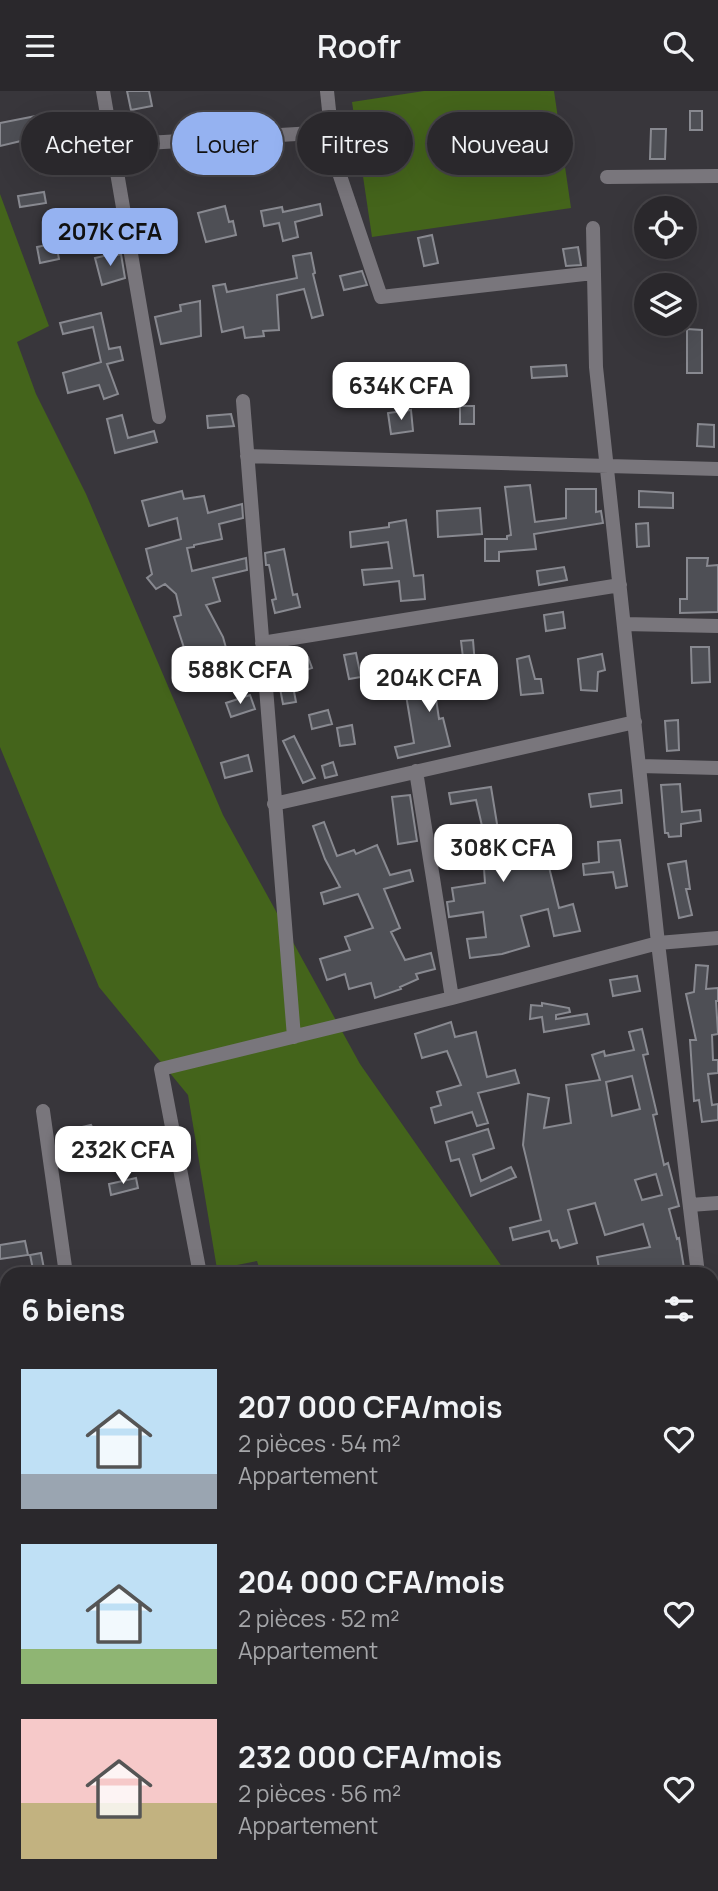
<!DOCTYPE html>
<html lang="fr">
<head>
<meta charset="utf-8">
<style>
  :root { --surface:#2a282c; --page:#363438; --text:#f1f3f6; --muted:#a5a6a9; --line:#464448; --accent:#95b2f1 }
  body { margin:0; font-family:Manrope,sans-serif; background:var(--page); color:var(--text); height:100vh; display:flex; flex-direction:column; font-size:26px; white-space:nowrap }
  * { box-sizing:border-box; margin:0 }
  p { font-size:23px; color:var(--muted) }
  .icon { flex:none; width:38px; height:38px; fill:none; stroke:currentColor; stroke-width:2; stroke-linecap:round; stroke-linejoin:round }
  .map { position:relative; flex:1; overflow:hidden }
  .panel { position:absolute; left:0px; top:1176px; width:719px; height:625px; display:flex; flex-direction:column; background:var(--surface); border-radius:21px 21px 0 0; box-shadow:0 7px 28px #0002,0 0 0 2px var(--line) }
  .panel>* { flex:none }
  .hud { position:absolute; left:21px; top:21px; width:677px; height:63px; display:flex; gap:14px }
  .tools { position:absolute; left:634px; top:105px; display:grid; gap:14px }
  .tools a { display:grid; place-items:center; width:63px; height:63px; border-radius:50%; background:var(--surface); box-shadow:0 7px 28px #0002,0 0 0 2px var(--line); font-size:35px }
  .price { position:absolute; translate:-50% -60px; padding:0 16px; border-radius:14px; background:#fff; color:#222; font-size:23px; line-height:46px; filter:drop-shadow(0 2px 4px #0008) }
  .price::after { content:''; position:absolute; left:50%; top:42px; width:21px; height:16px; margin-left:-10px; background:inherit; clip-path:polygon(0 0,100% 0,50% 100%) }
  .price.active { background:var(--accent); color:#111 }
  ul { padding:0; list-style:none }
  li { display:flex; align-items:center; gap:21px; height:175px; padding:0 21px }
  li span { display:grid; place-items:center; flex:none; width:196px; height:140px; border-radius:0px; color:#555 }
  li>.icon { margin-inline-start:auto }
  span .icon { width:84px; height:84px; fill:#fffc; stroke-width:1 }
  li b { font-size:30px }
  h2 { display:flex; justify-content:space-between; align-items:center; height:84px; padding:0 21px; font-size:30px }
  .tag { padding:0 24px; border-radius:32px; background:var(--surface); box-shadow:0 7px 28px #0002,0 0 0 2px var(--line); font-size:24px; line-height:63px }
  .tag.active { background:var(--accent); color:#111 }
  header { display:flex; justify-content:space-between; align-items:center; height:91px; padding:0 21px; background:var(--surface); font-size:32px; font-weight:600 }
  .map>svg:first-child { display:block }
  .built { fill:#413c47 }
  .green { fill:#44641b }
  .building { fill:#4e4f55; stroke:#888990; stroke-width:2; fill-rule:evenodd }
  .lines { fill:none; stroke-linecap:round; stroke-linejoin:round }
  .minor { stroke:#79767c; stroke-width:14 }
  .major { stroke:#a46e7e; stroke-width:19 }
</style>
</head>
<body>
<header><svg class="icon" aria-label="menu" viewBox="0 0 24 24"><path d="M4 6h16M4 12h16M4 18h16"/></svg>Roofr<svg class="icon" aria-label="search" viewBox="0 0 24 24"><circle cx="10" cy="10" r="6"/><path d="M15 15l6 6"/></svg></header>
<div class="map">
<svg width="718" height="1800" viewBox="0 0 718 1800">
  <rect width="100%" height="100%" fill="#38363b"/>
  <path class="built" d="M 712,1512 L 718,1512 L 718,1800 L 623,1800 L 622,1794 L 712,1794 Z"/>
  <path class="green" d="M 424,0 L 554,0 L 571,117 L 372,146 L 352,11 Z
    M 0,103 L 49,235 L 17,251 L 36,303 L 86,403 L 223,724 L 360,973 L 507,1183 L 261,1183 L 257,1170 L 217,1178 L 188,1004 L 99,896 L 0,656 Z
    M 494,1794 L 618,1794 L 619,1800 L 496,1800 Z"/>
  <path class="building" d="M 127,0 L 149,0 L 152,15 L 131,19 Z
    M 690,20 L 702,20 L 702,39 L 690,39 Z
    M 56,21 L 61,21 L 68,49 L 48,54 L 55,78 L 40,82 L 33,55 L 23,57 L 21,50 L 0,55 L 0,32 Z
    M 651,38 L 666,38 L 665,68 L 650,68 Z
    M 44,101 L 46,112 L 20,116 L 18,105 Z
    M 320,113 L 322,124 L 295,131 L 298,146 L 283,150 L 279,132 L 264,135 L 261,120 L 282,116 L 283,121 Z
    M 225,115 L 229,131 L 233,130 L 236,144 L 206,151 L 198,122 Z
    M 432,144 L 438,172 L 424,175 L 418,147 Z
    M 56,152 L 59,168 L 40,172 L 37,156 Z
    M 578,156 L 581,174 L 566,175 L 563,158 Z
    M 311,162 L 315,182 L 313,183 L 323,224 L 312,227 L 304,198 L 277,204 L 279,239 L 263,240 L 264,245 L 245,247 L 243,236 L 222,241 L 213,195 L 225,193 L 227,201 L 297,187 L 293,165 Z
    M 112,163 L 113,165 L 121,163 L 125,187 L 102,194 L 95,167 Z
    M 362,180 L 367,194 L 344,199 L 340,185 Z
    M 200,210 L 201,245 L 161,253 L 155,226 L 181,220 L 180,214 Z
    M 101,222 L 109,258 L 120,256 L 123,269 L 107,273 L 118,303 L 104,308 L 99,294 L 68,302 L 63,282 L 101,271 L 93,236 L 63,243 L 60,232 Z
    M 687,238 L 702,239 L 702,282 L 687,282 Z
    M 566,274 L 567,285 L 532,287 L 531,276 Z
    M 460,315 L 474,315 L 474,333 L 460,333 Z
    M 411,319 L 413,340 L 391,343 L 388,322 Z
    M 231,323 L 234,335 L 208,337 L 207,325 Z
    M 122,324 L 128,347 L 154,340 L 157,351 L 115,362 L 107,328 Z
    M 698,333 L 714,334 L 714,356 L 697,355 Z
    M 530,394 L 535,431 L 566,427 L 566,398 L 596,398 L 596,421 L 601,420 L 603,432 L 534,443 L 536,458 L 499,461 L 499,470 L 485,470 L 485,448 L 507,448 L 507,445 L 511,444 L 505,396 Z
    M 182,400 L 184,408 L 204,405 L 208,422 L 242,413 L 243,427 L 219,433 L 222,448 L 194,454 L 194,456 L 187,457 L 192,480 L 246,467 L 247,479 L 213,487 L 220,510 L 206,514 L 223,546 L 228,564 L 202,571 L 199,559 L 186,563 L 174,526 L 181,524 L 176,503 L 165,493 L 156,498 L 147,487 L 152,483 L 146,458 L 181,448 L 177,427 L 149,435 L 142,410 Z
    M 639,400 L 673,402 L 673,417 L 639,416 Z
    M 480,417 L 482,443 L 438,446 L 437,420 Z
    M 406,429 L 414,485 L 423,484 L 425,508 L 401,510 L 399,490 L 364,494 L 362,479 L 392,477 L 388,451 L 351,456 L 350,441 L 389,436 L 389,432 Z
    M 648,432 L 649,455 L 637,456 L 636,433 Z
    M 284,458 L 293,504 L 297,503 L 300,516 L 275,522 L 272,509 L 276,508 L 269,474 L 266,474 L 265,462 Z
    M 687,467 L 708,467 L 707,475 L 718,474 L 718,521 L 680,522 L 680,508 L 687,508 Z
    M 564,476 L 567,489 L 539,494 L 537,480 Z
    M 563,521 L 565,537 L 546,540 L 544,524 Z
    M 473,549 L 475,574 L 464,575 L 461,550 Z
    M 691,556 L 709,556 L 710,591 L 692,592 Z
    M 356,562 L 361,586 L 349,588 L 344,564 Z
    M 602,563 L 605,579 L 598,581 L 597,600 L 581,599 L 578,568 Z
    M 529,565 L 535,588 L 541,588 L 543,602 L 521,604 L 517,568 Z
    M 308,566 L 312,577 L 288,586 L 284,575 Z
    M 460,569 L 464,586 L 434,594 L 439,628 L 443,627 L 450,655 L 398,667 L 395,656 L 414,652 L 406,604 L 424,601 L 419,587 L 442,581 L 441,574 Z
    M 292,590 L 296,611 L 283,613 L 279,592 Z
    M 250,604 L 255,618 L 231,626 L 226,612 Z
    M 328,619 L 332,633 L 312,638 L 309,624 Z
    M 678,629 L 679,659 L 667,660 L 665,630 Z
    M 352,634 L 355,653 L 340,655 L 337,637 Z
    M 294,645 L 315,687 L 303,692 L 283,650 Z
    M 248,664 L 252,680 L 225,687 L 221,672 Z
    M 333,671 L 337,684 L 325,687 L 322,675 Z
    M 680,693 L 682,721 L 700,719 L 701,730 L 681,733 L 681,745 L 669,746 L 668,742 L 665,742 L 661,694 Z
    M 491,696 L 498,739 L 508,738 L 510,772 L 557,763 L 559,774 L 549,776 L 559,817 L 573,813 L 580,840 L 554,845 L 548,818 L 521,825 L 529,855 L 502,863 L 470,867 L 467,848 L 486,846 L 483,821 L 449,826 L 447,811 L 454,810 L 452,797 L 485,792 L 483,763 L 455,766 L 453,750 L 447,751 L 446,739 L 482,735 L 476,709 L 451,713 L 449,702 Z
    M 621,699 L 622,712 L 591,716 L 589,703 Z
    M 410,704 L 417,750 L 398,753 L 392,706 Z
    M 324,731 L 337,765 L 354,759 L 356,763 L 377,754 L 390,784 L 410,779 L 413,790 L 384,798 L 400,837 L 391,841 L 405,869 L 431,862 L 435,878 L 416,883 L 418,888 L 400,896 L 401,898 L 375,907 L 371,892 L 349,898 L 345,883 L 327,889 L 320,868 L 350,859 L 345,846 L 373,837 L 358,803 L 324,813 L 321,802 L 340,796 L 325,768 L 313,735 Z
    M 620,749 L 627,795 L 616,797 L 613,781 L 584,784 L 583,773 L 599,771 L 598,751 Z
    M 686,770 L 690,798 L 686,798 L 692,824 L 679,827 L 668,773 Z
    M 696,874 L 708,875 L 706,898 L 718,897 L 718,910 L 716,910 L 718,943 L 712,944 L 713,969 L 718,969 L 718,982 L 708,983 L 712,1014 L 718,1013 L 718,1029 L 702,1031 L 699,1009 L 694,1010 L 690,949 L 696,949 L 686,903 L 694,901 Z
    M 637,885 L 640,900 L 613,905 L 610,889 Z
    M 542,912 L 569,917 L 570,921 L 556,924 L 556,928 L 587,923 L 589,933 L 544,941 L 542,926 L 530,928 L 531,914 L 542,915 Z
    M 451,931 L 455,946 L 476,941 L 487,986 L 515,979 L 519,992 L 478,1002 L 488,1032 L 477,1035 L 472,1021 L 435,1032 L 431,1017 L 441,1014 L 437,1001 L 461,994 L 447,960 L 422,967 L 415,943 Z
    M 642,938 L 648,963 L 643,964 L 657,1023 L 653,1024 L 664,1074 L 668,1072 L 679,1115 L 669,1118 L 677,1148 L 679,1147 L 685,1183 L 600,1183 L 597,1166 L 650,1156 L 643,1133 L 605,1144 L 595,1112 L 568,1119 L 577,1152 L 560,1157 L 557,1149 L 552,1150 L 549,1140 L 513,1149 L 510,1137 L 541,1129 L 523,1054 L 528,1003 L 549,1007 L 544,1037 L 571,1032 L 566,994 L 600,989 L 592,964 L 604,960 L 605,965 L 634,959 L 629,941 ZM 632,985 L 640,1018 L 612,1025 L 606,991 ZM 656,1083 L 662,1104 L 642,1109 L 635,1089 Z
    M 91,1034 L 98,1047 L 84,1055 L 84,1051 L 68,1055 L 65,1040 Z
    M 488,1038 L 494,1057 L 473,1064 L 481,1090 L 511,1076 L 516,1086 L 471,1105 L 459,1068 L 451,1070 L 446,1051 Z
    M 149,1042 L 152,1057 L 138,1061 L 134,1045 Z
    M 136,1087 L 138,1097 L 111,1104 L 109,1093 Z
    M 25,1150 L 28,1164 L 0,1168 L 0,1154 Z
    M 41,1162 L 45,1183 L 34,1183 L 30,1164 Z"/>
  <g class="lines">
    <path class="minor" d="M 103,0 L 159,326
      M 327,0 L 334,67 L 381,206 L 593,182
      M 113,54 L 331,41
      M 607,86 L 718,85
      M 593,137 L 596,276 L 658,852 L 698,1183
      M 243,310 L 294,946
      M 247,365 L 718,378
      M 624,533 L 718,535
      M 262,552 L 620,494
      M 640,675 L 718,677
      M 416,680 L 452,907
      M 274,713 L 635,631
      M 43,1020 L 66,1183
      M 690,1114 L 718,1112
      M 200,1183 L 161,978 L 452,907 L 658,852 L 718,847
      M 712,1292 L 718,1292
      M 712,1309 L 718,1353
      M 712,1507 L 718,1507
      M 0,1519 L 7,1520
      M 127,1794 L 127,1800
      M 314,1794 L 315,1800
      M 433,1800 L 435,1794"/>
    <path class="major" d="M 0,1654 L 7,1654
      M 712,1682 L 718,1682"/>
  </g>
</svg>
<div class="tools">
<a><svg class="icon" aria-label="locate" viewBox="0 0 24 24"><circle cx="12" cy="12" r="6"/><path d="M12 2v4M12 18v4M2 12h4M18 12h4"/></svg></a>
<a><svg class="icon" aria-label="layers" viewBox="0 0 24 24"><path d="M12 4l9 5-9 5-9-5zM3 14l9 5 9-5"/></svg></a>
</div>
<b class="price active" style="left:110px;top:177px">207K CFA</b>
<b class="price" style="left:401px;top:331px">634K CFA</b>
<b class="price" style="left:240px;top:615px">588K CFA</b>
<b class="price" style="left:429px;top:623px">204K CFA</b>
<b class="price" style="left:503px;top:793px">308K CFA</b>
<b class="price" style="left:123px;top:1095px">232K CFA</b>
<div class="hud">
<a class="tag">Acheter</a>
<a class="tag active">Louer</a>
<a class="tag">Filtres</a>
<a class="tag">Nouveau</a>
</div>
<section class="panel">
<h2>6 biens<svg class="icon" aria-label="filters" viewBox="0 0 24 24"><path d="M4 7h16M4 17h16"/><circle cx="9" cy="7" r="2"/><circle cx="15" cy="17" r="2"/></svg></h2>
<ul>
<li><span style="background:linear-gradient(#bfe0f5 75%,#9aa5b1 0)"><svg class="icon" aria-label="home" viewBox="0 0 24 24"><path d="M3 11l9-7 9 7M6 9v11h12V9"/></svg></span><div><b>207 000 CFA/mois</b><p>2 pièces · 54 m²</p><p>Appartement</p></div><svg class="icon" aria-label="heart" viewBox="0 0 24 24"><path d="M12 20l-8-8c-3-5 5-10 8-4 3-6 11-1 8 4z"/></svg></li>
<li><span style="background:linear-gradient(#bfe0f5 75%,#8fb573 0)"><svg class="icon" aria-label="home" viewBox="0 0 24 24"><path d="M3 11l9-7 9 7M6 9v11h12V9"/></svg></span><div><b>204 000 CFA/mois</b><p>2 pièces · 52 m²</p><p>Appartement</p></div><svg class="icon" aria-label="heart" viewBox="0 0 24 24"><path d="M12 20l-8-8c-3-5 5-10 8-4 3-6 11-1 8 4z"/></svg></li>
<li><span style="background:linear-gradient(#f6c9c9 60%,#c2b280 0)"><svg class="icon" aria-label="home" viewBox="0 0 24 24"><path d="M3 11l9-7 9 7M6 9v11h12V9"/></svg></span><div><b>232 000 CFA/mois</b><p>2 pièces · 56 m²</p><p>Appartement</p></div><svg class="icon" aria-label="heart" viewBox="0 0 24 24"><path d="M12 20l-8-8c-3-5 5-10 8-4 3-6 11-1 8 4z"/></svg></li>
</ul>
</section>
</div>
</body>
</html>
